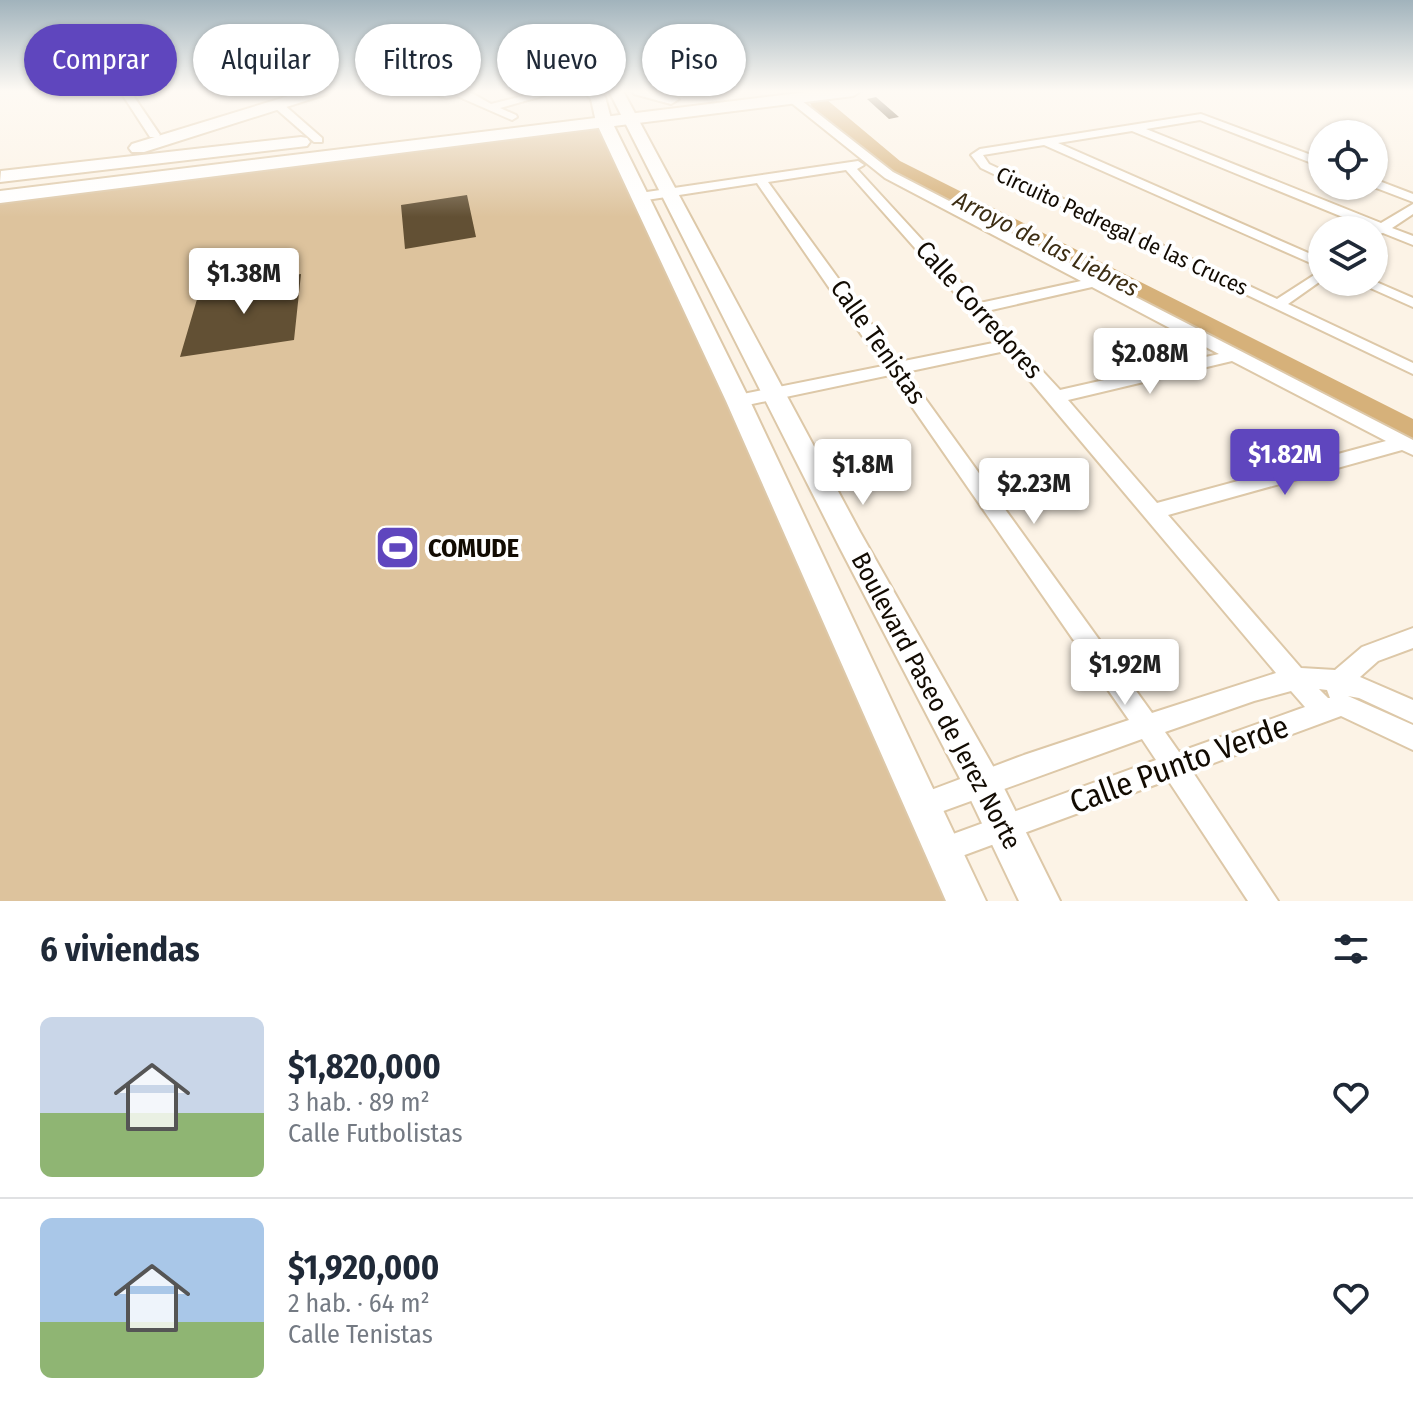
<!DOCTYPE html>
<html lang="es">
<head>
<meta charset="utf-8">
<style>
  :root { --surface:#fff; --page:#f6f6f7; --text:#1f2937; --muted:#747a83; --line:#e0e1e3; --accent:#5f46be }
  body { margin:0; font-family:"Fira Sans Condensed",sans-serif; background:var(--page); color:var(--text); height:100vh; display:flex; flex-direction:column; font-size:30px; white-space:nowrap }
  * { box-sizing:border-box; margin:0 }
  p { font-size:26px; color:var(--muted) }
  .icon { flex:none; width:44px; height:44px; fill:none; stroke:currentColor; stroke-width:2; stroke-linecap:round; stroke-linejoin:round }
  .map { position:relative; height:901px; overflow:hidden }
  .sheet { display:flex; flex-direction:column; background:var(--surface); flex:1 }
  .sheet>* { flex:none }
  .hud { position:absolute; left:24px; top:24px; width:800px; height:72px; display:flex; gap:16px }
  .controls { position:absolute; left:1308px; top:120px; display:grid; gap:16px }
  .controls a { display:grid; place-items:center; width:80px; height:80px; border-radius:50%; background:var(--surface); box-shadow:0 2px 6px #0004; font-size:40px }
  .price { position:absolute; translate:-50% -68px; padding:0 18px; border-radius:8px; background:#fff; color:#222; font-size:26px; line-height:52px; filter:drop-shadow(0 2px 4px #0008) }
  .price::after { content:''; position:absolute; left:50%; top:48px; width:24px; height:18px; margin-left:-12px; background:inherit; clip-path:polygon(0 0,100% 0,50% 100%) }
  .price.current { background:var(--accent); color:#fff }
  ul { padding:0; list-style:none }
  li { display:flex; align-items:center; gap:24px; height:200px; padding:0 40px }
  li+li { border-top:2px solid var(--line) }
  li span { display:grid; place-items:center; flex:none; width:224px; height:160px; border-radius:12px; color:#555 }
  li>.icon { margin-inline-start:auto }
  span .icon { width:96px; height:96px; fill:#fffc; stroke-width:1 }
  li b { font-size:34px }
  h2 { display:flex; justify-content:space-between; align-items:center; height:96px; padding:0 40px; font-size:34px }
  .tag { padding:0 28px; border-radius:36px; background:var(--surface); box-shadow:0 2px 6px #0004; font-size:28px; line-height:72px }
  .tag.current { background:var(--accent); color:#fff }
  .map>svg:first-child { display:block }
  .green { fill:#ddc39d }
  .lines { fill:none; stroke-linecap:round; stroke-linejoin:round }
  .river { fill:#d6b17a; fill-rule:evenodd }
  .building { fill:#625034 }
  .minor-casing { stroke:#ddc8a8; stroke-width:4 }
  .secondary-casing { stroke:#ddc8a8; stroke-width:4 }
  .primary-casing { stroke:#ddc8a8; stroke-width:4 }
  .minor { fill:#fff; fill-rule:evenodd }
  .secondary { fill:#fff; fill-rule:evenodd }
  .primary { fill:#fff; fill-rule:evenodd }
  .labels { text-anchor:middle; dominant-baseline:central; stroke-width:8; stroke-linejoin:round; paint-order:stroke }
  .far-street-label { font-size:22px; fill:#120b02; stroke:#fff }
  .far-water-label { font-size:24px; font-style:italic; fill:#3d2e14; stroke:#fff }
  .street-label { font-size:26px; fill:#120b02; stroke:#fff }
  .poi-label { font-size:26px; font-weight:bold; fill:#120b02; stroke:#fff; text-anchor:start }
  .near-street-label { font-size:32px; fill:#120b02; stroke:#fff }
</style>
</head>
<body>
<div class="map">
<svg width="1413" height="901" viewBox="0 0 1413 901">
  <rect width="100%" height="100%" fill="#fcf3e6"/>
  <path class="green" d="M 601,123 L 956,901 L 0,901 L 0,196 Z"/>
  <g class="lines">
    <path class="river" d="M 819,97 L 826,99 L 900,161 L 1413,419 L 1413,444 L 886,169 L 812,107 L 810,103 Z"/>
  </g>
  <path class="building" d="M 876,97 L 899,117 L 889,119 L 867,99 Z
    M 467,195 L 476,237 L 405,249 L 401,205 Z
    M 301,274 L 294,340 L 180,357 L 200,289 Z"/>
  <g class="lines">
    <defs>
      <path id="minor" d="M 120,91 L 130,91 L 160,135 L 158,137 L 150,137 Z
        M 420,91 L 468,91 L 491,104 L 543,91 L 560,91 L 500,108 L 516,115 L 517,117 L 512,120 L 457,96 L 447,98 Z
        M 789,97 L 797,97 L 893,172 L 1413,440 L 1413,455 L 1402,450 L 1168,515 L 1301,668 L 1335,670 L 1362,647 L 1413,628 L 1413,648 L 1378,661 L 1360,677 L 1413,700 L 1413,723 L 1359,698 L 1348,696 L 1413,725 L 1413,750 L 1341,716 L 1192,771 L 1278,901 L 1248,901 L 1168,780 L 943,863 L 934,859 L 930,850 L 934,841 L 1156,760 L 1142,739 L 924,818 L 915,814 L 911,805 L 915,796 L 1024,755 L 1129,720 L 890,375 L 738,407 L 732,405 L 730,401 L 732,397 L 738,395 L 883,366 L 757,183 L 640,201 L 634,197 L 640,193 L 858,161 L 864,165 L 857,169 L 980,303 L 1081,281 L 885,178 L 789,101 ZM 846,170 L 998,342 L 899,362 L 768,182 ZM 1092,287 L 1219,354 L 1060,390 L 987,311 ZM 1005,351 L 1276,673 L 1152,713 L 906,372 ZM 1232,361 L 1386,441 L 1157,503 L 1068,400 ZM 1319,689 L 1327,690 L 1330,698 L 1328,698 ZM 1291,691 L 1305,707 L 1179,752 L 1165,732 L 1254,701 Z
        M 274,103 L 282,103 L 322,138 L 322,142 L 314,142 L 274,107 Z
        M 1201,114 L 1322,159 L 1322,167 L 1200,120 L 1146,129 L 1381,223 L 1413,204 L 1413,214 L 1392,228 L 1413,236 L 1413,245 L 1383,233 L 1374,235 L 1372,229 L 1132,131 L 1058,143 L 1322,259 L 1322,268 L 1044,145 L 983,155 L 989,164 L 1277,299 L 1322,270 L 1322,280 L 1288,304 L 1413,363 L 1413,374 L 981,168 L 971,155 L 980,149 Z
        M 1374,179 L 1413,194 L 1413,202 L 1371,186 L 1374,186 Z
        M 1374,281 L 1413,298 L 1413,307 L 1357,282 Z"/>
      <path id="secondary" d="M 582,91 L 599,91 L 605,97 L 612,122 L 750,401 L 986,901 L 946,901 L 726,401 L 596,122 L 591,99 Z
        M 609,91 L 623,91 L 860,532 L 994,768 L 1060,901 L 1019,901 L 968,794 L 840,548 Z"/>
      <path id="primary" d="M 305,91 L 329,91 L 327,94 L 144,152 L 132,152 L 129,148 L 132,144 Z
        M 632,91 L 659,91 L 679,99 L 671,104 L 634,94 Z
        M 815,91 L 861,91 L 853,96 L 0,203 L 0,191 Z
        M 301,137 L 307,138 L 310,142 L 307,146 L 0,182 L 1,171 Z"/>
    </defs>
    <use href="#minor" class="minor-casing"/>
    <use href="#secondary" class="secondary-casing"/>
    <use href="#primary" class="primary-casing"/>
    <use href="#minor" class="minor"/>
    <use href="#secondary" class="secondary"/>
    <use href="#primary" class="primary"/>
  </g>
  <linearGradient id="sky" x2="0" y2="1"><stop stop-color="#a1b3bc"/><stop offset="0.42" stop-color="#fefaf4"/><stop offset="1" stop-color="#fefaf4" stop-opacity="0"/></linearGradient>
  <rect width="1413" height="217" fill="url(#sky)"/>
  <defs>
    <symbol id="stadium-square" viewBox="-11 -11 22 22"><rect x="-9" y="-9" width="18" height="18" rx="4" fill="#5f46be" stroke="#fff"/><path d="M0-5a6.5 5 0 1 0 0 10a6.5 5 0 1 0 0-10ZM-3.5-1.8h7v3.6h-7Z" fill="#fff"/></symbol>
  </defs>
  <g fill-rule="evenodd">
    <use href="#stadium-square" x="372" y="522" width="51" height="51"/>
  </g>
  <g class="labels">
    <g class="far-street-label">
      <text transform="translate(1122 231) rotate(25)">Circuito Pedregal de las Cruces</text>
    </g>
    <g class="far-water-label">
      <text transform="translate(1046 244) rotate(27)">Arroyo de las Liebres</text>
    </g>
    <g class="street-label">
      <text transform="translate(979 310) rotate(48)">Calle Corredores</text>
      <text transform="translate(878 342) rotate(55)">Calle Tenistas</text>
      <text transform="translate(936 701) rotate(62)">Boulevard Paseo de Jerez Norte</text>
    </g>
    <g class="poi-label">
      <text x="428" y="548">COMUDE</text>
    </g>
    <g class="near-street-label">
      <text transform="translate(1179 764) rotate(-20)">Calle Punto Verde</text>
    </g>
  </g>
</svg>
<div class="controls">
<a><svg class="icon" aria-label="locate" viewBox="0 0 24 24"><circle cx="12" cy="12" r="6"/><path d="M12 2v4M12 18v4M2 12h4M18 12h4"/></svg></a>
<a><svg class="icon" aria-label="layers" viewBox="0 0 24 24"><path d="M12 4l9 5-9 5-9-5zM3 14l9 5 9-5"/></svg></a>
</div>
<b class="price" style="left:244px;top:316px">$1.38M</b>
<b class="price" style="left:1150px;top:396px">$2.08M</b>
<b class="price current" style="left:1285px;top:497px">$1.82M</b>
<b class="price" style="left:863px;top:507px">$1.8M</b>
<b class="price" style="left:1034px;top:526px">$2.23M</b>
<b class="price" style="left:1125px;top:707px">$1.92M</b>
<div class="hud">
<a class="tag current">Comprar</a>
<a class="tag">Alquilar</a>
<a class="tag">Filtros</a>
<a class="tag">Nuevo</a>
<a class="tag">Piso</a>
</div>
</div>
<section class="sheet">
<h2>6 viviendas<svg class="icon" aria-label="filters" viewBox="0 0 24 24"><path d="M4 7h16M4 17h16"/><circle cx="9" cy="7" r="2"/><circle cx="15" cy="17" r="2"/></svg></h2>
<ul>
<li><span style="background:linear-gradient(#c9d6e8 60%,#8fb573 0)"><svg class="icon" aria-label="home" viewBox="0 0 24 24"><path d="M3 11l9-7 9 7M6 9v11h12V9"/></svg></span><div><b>$1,820,000</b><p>3 hab. · 89 m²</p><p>Calle Futbolistas</p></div><svg class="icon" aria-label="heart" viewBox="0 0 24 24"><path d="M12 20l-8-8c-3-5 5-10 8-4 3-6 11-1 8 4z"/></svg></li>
<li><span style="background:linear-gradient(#a9c7e8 65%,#8fb573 0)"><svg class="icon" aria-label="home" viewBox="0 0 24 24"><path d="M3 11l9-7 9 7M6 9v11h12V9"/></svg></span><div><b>$1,920,000</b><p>2 hab. · 64 m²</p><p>Calle Tenistas</p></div><svg class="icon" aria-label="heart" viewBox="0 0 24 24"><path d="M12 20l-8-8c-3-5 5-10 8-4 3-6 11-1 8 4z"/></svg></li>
</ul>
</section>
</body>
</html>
